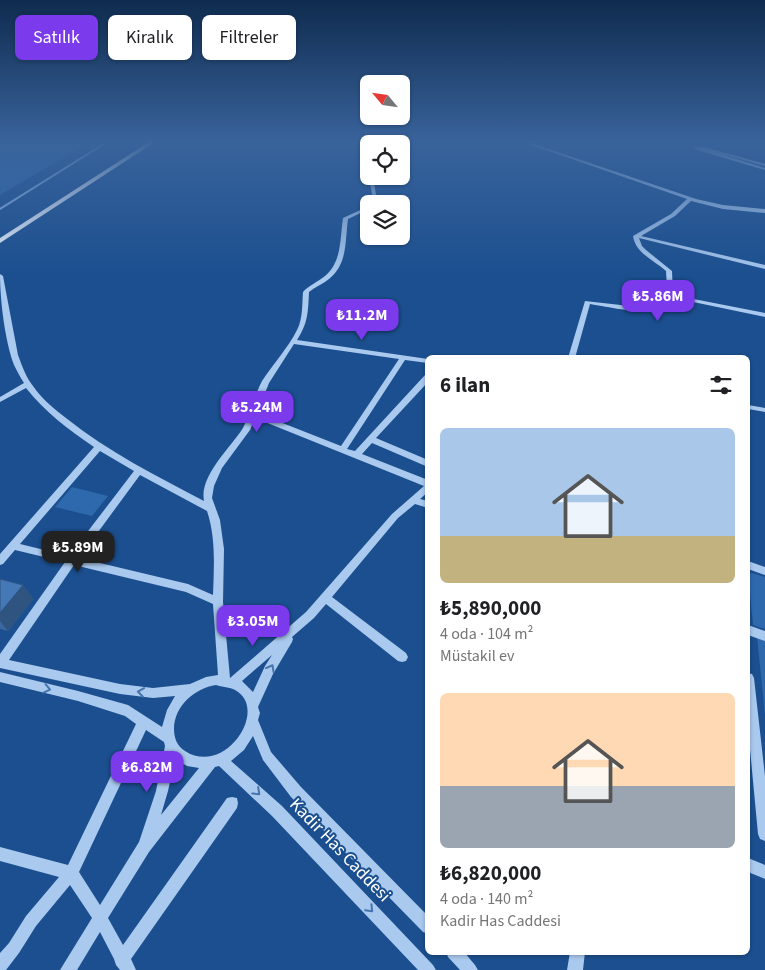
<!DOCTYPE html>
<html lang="tr">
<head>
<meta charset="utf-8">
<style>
  :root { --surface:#fff; --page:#f2f2f2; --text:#202124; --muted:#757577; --accent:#7c3aed }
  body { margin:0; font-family:"Source Sans 3",sans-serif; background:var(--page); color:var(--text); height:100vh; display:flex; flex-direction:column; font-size:19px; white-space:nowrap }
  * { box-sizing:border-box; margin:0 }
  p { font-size:16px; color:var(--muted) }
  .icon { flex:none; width:28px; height:28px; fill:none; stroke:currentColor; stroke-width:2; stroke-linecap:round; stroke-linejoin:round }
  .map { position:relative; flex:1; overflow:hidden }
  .side { position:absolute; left:425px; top:355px; width:325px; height:600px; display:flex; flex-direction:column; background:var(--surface); border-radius:8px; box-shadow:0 1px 4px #0004 }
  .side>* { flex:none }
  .guide { position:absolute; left:15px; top:15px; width:335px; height:45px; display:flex; gap:10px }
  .needle { width:32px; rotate:299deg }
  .controls { position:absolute; left:360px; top:75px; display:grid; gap:10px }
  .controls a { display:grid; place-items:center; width:50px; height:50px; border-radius:8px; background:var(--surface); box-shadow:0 1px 4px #0004; font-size:25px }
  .price { position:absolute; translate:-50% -42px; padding:0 11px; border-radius:10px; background:var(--accent); color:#fff; font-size:16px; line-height:32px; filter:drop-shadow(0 1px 2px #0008) }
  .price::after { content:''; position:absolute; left:50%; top:30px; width:15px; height:11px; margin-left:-8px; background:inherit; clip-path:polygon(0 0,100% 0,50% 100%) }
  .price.on { background:#222; color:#fff }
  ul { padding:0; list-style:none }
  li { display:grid; align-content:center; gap:10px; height:265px; padding:0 15px }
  li span { display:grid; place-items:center; height:155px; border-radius:8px; color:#555 }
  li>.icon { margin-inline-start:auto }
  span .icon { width:90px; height:90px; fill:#fffc; stroke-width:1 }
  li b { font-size:21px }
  h2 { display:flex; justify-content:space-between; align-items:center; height:60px; padding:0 15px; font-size:21px }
  .pill { padding:0 18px; border-radius:8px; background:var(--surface); box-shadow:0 1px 4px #0004; font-size:18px; line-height:45px }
  .pill.on { background:var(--accent); color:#fff }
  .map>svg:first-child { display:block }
  .green { fill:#2e69ad }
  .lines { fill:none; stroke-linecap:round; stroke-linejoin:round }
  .stream { stroke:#9cc4f0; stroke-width:2 }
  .minor { fill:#a9c9ee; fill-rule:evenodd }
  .major { fill:#f0f6ff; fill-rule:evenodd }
  .wall { fill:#3a679d }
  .shaded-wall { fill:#305480 }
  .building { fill:#4478b7; stroke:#305480 }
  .oneway { stroke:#4674ac }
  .labels { text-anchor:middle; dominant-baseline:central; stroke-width:4; stroke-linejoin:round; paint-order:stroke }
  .near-street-label { font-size:18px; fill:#fff; stroke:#1b4f8f }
</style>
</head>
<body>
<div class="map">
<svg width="765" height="970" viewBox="0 0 765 970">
  <rect width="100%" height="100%" fill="#1b4f8f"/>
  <path class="green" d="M 0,142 L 90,142 L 0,195 Z
    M 72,487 L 108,496 L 92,516 L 55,507 Z
    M 748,572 L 765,577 L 765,629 L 753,625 Z
    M 757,637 L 765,640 L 765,715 Z"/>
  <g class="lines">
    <path class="stream" d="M 0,209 L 107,142"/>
    <path class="minor" d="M 389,142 L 393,142 L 393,144 L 389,144 Z
      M 523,142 L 528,142 L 696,199 L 723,205 L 765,209 L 765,213 L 723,209 L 691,201 L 675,216 L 641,236 L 765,265 L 765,269 L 639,238 L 642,246 L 646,250 L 672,271 L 673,295 L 765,313 L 765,317 L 674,298 L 673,307 C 659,318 608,307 590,304 L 575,358 L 568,358 L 585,301 L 656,309 L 665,307 L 668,305 L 666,271 C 654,260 636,254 633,236 L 671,214 L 687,199 Z
      M 696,147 L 704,147 L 765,164 L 765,166 L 715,152 L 765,168 L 765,170 L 694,149 Z
      M 369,176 L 373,176 L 377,201 L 376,204 L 371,204 L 373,201 Z
      M 369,206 L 369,209 L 348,219 C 345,240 348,264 329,279 C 323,284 315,287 309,292 C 308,313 308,323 297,340 L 428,359 L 428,363 L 405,360 L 347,449 L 355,451 L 425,375 L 428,375 L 428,382 L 376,438 L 428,460 L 428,467 L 372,443 L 362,454 L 428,480 L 428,492 L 420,499 L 428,501 L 428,508 L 415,504 L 398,518 L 332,597 L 406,653 L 408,657 L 406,661 L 402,662 L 398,661 L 326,604 L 314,618 L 292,637 L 293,639 L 292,642 L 273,674 L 258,707 L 260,713 L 258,720 L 271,752 L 301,787 L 428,916 L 428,934 L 423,932 L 291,797 L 263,760 L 253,736 L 244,750 L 231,761 L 282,806 L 433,965 L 436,970 L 418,970 L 272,816 L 219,766 L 215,767 L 149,852 L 108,918 L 123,945 L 227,798 L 232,797 L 237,798 L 238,803 L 237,808 L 131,959 L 136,970 L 120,970 L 116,965 L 114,959 L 100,932 L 77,970 L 60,970 L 92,918 L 70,885 L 36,926 L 19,953 L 6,970 L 0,970 L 0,953 L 9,943 L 26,916 L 59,877 L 0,861 L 0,847 L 68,865 L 136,724 L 125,716 L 78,701 L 0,682 L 0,672 L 78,691 L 128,705 L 162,727 L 167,710 L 175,696 L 153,698 L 120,694 L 0,668 L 0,654 L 65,562 L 15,550 L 3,564 L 0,565 L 0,554 L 94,447 C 69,430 45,412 26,388 L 0,402 L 0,397 L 24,383 C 20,377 17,371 14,365 C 5,341 0,300 0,274 L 3,276 L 18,355 C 22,366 26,377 33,386 C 42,399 54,409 66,418 C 108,452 157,476 204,501 C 199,476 231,447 243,428 C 251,413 254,396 262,381 C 273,364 288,348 297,330 C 303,319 302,304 303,292 C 309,285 318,282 325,276 C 342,262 340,238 343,218 ZM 294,344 L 399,359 L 341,446 L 257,413 L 269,383 ZM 255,418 L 424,486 L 392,514 L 306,612 L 230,678 L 223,602 L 224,549 L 220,520 L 212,498 L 214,486 L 222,468 L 250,430 ZM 100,451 L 134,471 L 69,556 L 20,544 ZM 140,475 L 207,511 C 216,538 214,567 213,595 L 188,584 L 79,558 ZM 74,565 L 186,592 L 213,604 L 218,675 L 206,677 L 190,684 L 153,688 L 120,684 L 9,660 ZM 272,655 L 265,666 L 253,692 L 242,681 ZM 216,685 C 222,687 230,687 235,690 C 270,709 225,777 185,751 C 177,746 174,738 174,729 C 174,706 195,688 216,685 ZM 146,730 L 164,742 L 165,746 L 156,791 L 139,842 L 100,905 L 79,872 ZM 175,759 L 187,766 L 199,768 L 161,815 L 168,791 Z
      M 748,405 L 765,408 L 765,412 L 748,409 Z
      M 748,561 L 765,567 L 765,575 L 748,569 Z
      M 748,625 L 765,631 L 765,641 L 748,635 Z
      M 748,673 L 752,674 L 754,678 L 765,776 L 765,841 L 760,839 L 758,834 L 748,728 Z
      M 748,858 L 765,865 L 765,879 L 748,872 Z
      M 446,952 L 464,952 L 475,965 L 478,970 L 460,970 L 448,957 Z
      M 570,952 L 585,952 L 583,970 L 567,970 Z"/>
    <path class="major" d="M 149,142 L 155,142 L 0,243 L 0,238 Z"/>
  </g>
  <path class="wall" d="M 0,579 L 23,585 L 33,599 L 8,631 L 0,629 Z"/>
  <path class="shaded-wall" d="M 23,585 L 33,599 L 8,631 L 0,621 L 0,613 Z"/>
  <path class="building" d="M 0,579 L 23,585 L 0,613 Z"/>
  <defs><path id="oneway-chevron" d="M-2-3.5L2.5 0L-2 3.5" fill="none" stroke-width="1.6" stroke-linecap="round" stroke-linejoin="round" transform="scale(1.25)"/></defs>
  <g class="oneway">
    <use href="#oneway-chevron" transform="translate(271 668) rotate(-61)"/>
    <use href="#oneway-chevron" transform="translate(47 689) rotate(13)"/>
    <use href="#oneway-chevron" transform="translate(141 692) rotate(-172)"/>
    <use href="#oneway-chevron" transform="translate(257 792) rotate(43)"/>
    <use href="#oneway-chevron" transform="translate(370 909) rotate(46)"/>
  </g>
  <linearGradient id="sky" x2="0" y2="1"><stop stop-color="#0f2b4f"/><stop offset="0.51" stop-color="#39639b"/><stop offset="1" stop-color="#39639b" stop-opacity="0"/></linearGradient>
  <rect width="765" height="277" fill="url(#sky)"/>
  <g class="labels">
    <g class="near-street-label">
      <text transform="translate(340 850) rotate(46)">Kadir Has Caddesi</text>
    </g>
  </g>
</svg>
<div class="controls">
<a><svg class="needle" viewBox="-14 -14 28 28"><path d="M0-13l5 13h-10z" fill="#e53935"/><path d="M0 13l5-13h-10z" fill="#757577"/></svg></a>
<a><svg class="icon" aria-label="locate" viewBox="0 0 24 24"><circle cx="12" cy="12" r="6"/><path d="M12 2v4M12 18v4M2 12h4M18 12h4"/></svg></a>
<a><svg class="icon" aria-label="layers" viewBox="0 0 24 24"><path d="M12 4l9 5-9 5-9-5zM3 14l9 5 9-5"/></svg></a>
</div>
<b class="price" style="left:658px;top:322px">₺5.86M</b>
<b class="price" style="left:362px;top:341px">₺11.2M</b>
<b class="price" style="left:257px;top:433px">₺5.24M</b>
<b class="price on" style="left:78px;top:573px">₺5.89M</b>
<b class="price" style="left:253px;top:647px">₺3.05M</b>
<b class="price" style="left:147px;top:793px">₺6.82M</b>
<div class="guide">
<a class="pill on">Satılık</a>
<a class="pill">Kiralık</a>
<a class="pill">Filtreler</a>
</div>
<section class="side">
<h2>6 ilan<svg class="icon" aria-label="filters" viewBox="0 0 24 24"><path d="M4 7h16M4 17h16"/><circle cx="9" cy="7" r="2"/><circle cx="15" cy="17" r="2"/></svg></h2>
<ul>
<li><span style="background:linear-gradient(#a9c7e8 70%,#c2b280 0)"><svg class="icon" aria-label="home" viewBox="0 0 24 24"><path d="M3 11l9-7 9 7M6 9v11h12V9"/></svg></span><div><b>₺5,890,000</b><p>4 oda · 104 m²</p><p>Müstakil ev</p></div></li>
<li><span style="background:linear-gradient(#ffd9b3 60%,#9aa5b1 0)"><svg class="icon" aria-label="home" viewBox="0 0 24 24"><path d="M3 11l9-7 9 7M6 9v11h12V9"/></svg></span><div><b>₺6,820,000</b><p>4 oda · 140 m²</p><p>Kadir Has Caddesi</p></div></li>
</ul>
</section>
</div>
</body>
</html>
